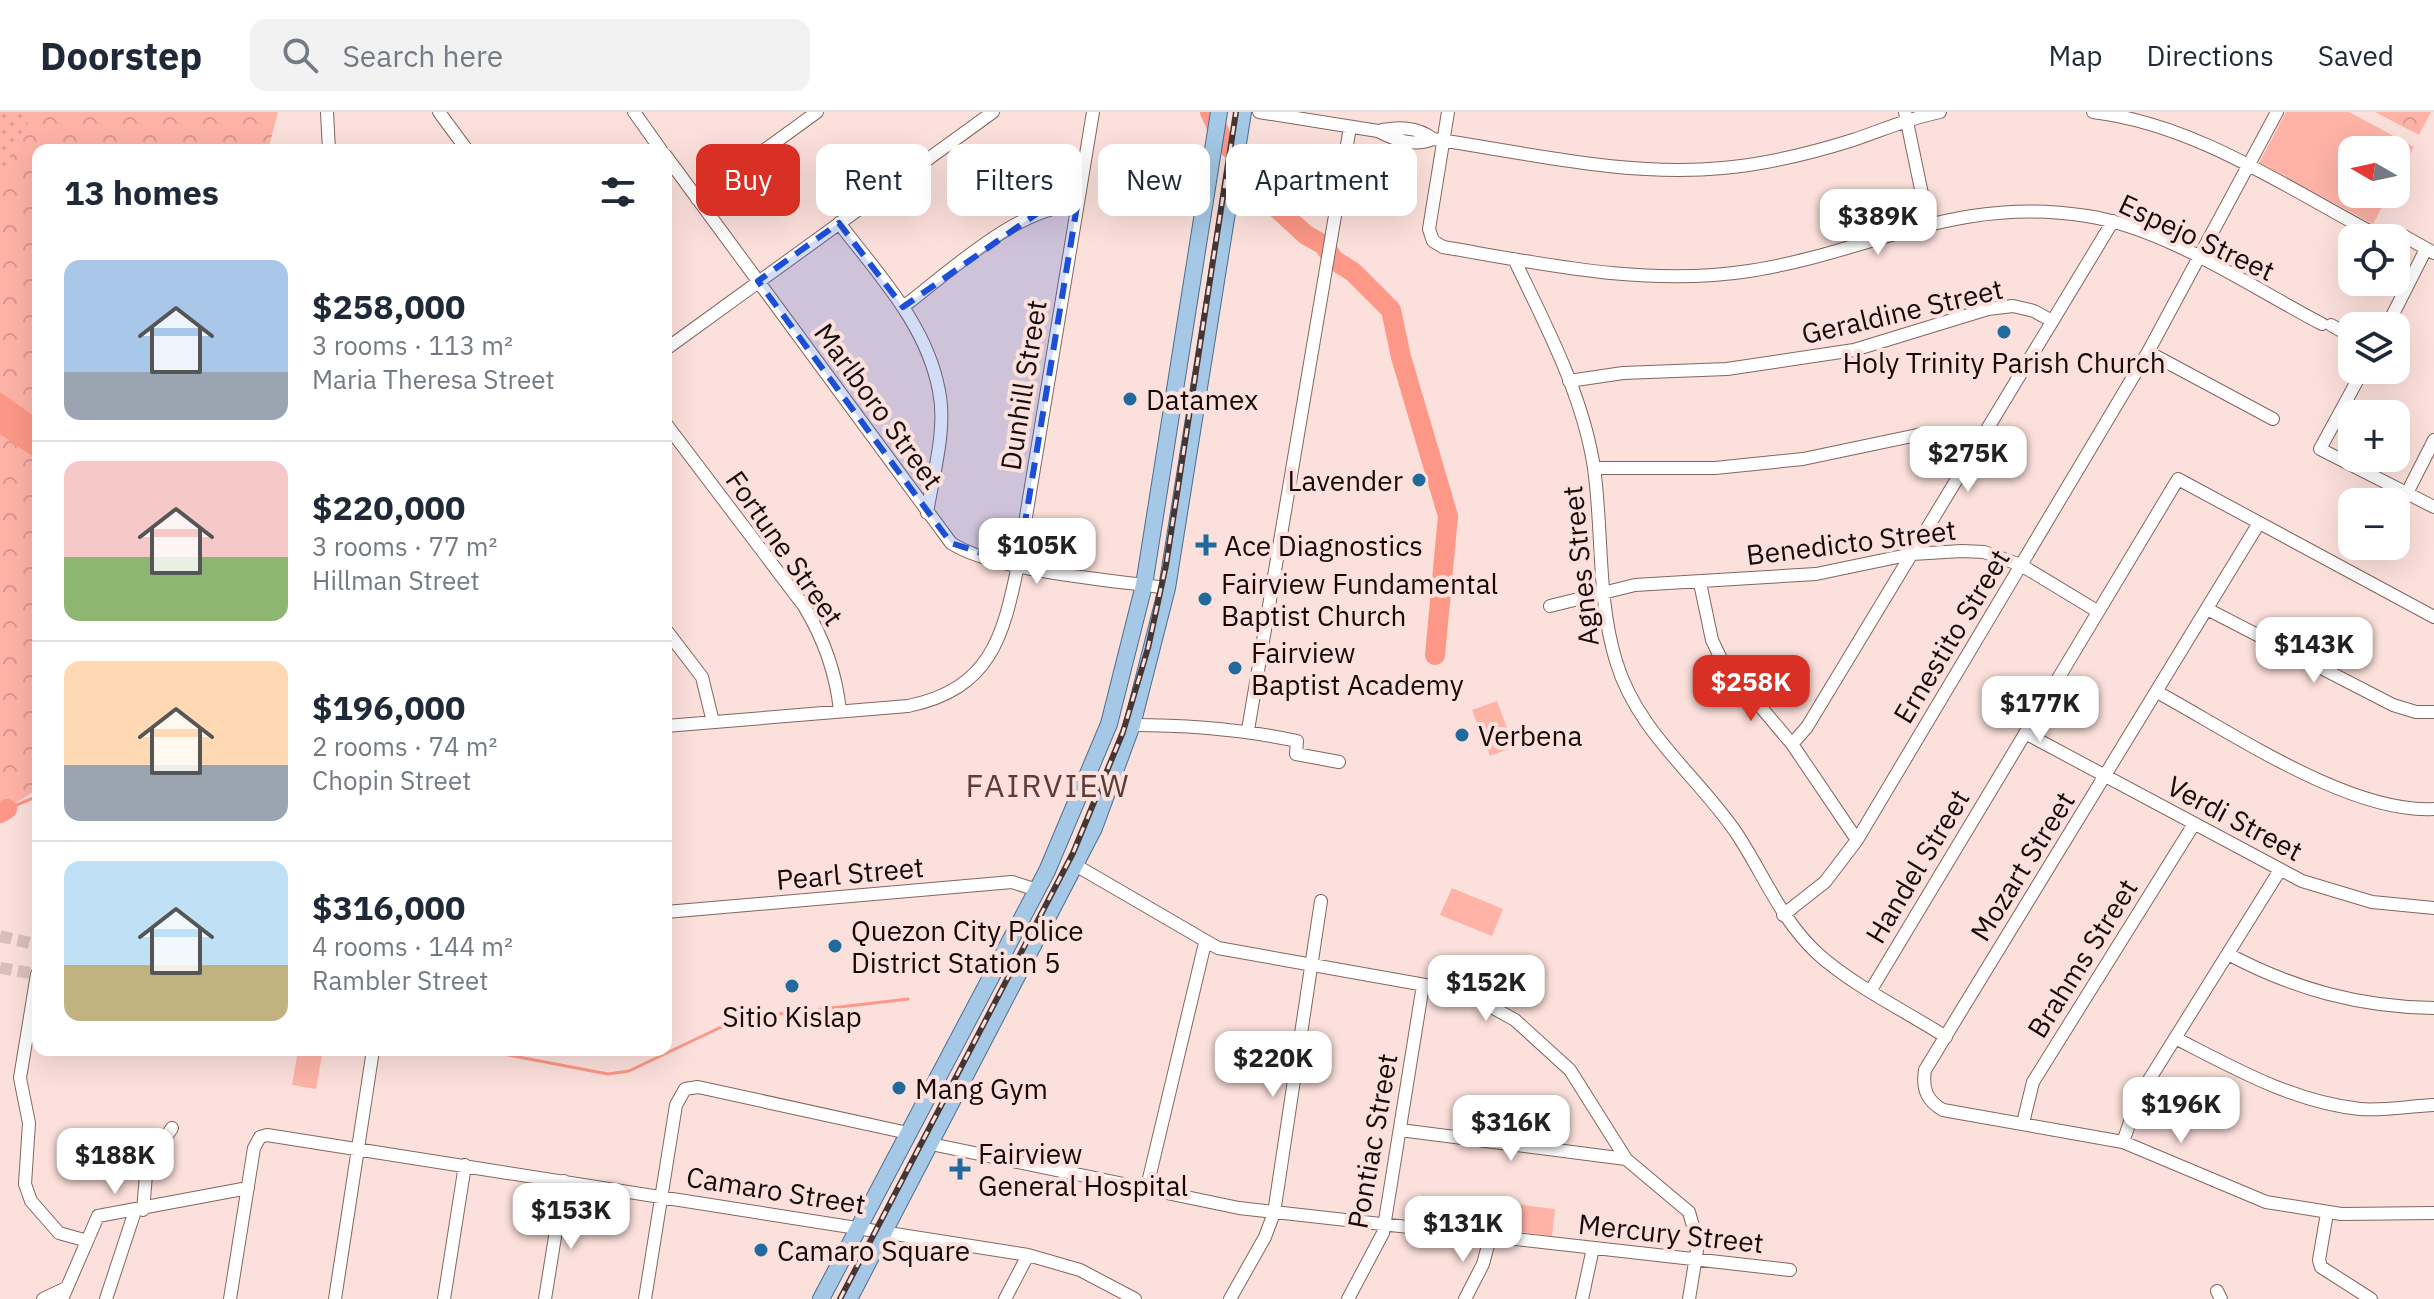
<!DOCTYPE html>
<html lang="en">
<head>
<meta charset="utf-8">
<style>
  :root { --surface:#fff; --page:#f2f2f3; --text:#1f2937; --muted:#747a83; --line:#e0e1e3; --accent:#d93025 }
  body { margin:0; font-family:"IBM Plex Sans",sans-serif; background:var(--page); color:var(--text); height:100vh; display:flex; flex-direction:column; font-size:30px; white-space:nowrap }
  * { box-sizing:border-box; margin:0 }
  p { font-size:26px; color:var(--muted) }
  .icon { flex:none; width:44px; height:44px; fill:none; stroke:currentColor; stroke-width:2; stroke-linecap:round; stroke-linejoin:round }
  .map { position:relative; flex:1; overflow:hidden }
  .sheet { position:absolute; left:32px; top:32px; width:640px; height:912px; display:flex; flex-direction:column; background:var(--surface); border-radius:16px; box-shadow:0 8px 32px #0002 }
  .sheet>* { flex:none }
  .guide { position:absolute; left:696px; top:32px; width:760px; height:72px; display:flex; gap:16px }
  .needle { width:52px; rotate:279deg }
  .buttons { position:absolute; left:2338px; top:24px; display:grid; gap:16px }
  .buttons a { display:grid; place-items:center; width:72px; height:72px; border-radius:16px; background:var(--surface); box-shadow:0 8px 32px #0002; font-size:40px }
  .price { position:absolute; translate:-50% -68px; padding:0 18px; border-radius:16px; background:#fff; color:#222; font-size:26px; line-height:52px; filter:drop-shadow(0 2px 4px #0008) }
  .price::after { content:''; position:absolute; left:50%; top:48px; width:24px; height:18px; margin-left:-12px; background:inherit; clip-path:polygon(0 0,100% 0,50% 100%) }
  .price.current { background:var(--accent); color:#fff }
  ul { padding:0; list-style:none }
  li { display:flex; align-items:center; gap:24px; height:200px; padding:0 32px }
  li+li { border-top:2px solid var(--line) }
  li span { display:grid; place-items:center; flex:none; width:224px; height:160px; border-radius:16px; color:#555 }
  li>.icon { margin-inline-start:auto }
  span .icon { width:96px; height:96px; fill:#fffc; stroke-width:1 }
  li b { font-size:34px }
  h2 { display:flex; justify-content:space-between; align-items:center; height:96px; padding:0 32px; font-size:34px }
  .tag { padding:0 28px; border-radius:16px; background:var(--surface); box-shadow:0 8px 32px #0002; font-size:28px; line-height:72px }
  .tag.current { background:var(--accent); color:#fff }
  header { display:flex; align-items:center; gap:48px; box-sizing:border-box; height:112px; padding:0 40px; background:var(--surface); border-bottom:2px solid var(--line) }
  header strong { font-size:38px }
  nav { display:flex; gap:44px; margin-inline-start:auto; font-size:28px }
  .search { width:560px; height:72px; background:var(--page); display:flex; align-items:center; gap:20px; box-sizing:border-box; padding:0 28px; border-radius:16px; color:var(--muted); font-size:30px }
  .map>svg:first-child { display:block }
  .grass { fill:#ffb3a7 }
  .park { fill:url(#park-crowns) }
  .garden { fill:url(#garden-dots) }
  .water { fill:#fd9787 }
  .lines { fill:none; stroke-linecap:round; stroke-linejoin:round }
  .stream { stroke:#fd9787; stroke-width:3 }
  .river { stroke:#fd9787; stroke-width:20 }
  .minor-tunnel { stroke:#dac0bc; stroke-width:12; stroke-dasharray:12 6; stroke-linecap:butt }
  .minor-casing { stroke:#836560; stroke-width:14 }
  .major-casing { stroke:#4b6e8d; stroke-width:18 }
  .minor { stroke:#fff; stroke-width:12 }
  .major { stroke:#a4c8e5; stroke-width:16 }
  .rail-casing { stroke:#453634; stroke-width:6 }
  .rail { stroke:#fce0db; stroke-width:3; stroke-dasharray:9; stroke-linecap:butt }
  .marked { fill:#1d4ed8; fill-opacity:0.2; stroke:#1d4ed8; stroke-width:6; stroke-dasharray:16 10; stroke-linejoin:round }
  .poi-dot { fill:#206a9d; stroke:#fce0db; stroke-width:3 }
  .labels { text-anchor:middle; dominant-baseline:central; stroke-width:8; stroke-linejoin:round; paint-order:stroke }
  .street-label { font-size:28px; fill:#160b0a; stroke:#fce0db }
  .poi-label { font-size:28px; fill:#160b0a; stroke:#fce0db; text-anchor:start }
  .quarter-label { font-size:32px; letter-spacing:2px; fill:#593e3a; stroke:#fce0db }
</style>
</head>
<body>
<header>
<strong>Doorstep</strong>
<div class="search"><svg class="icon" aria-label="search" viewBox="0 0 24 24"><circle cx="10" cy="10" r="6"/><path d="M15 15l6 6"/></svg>Search here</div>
<nav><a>Map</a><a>Directions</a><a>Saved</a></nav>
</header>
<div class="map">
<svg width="2434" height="1187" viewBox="0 0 2434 1187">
  <defs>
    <pattern id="park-crowns" width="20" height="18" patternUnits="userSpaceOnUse" patternTransform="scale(2)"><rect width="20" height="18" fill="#ffb3a7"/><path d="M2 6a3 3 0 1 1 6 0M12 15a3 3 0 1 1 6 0" fill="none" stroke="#da998e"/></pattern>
    <pattern id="garden-dots" width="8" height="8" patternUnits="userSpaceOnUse" patternTransform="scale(2)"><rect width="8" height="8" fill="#ffb3a7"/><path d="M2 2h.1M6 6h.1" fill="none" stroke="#da998e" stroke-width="1.8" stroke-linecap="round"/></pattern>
  </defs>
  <rect width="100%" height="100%" fill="#fce0db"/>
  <path class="grass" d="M 2286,0 L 2349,0 L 2414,35 L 2396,69 L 2396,38 L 2352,38 L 2352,82 L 2389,82 L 2373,112 L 2259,51 Z
    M 1497,589 L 1514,635 L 1490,644 L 1472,598 Z
    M 1452,776 L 1503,797 L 1492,824 L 1440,803 Z
    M 298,938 L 323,938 L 316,977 L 292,973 Z
    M 1507,1091 L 1555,1097 L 1552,1124 L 1503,1118 Z"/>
  <path class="park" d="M 0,0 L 278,0 L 268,38 L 38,38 L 38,677 L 0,701 Z
    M 2375,0 L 2431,0 L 2419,23 Z"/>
  <path class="garden" d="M 0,0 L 33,0 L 0,71 Z"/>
  <path class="water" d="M 0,280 L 38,307 L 38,348 L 0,322 Z"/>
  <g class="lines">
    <path class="stream" d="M 0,694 L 7,697 L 38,684
      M 482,938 L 608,962 L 629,959 L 719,916 L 780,902 L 908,887"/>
    <path class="river" d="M 1210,0 L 1221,24 L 1270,90 L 1306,123 L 1324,133 L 1334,148 L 1353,160 L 1391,198 L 1401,245 L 1448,404 L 1435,543
      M 0,701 L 7,697"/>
    <path class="minor-tunnel" d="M 0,824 L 38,833
      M 0,856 L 37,862 L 38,857"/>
    <defs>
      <path id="minor" d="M 327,0 L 329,38
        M 439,0 L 467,38
        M 634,0 L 661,38
        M 1259,0 L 1378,19 C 1397,15 1417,14 1433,27
        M 1448,0 L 1429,117 L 1433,129 L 1443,135 C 1543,152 1647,175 1749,159 C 1872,140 1955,83 2087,104 C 2166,116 2251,175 2322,212
        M 1905,0 L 1928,111
        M 2093,0 C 2193,12 2281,72 2369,119
        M 1378,19 C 1395,28 1414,35 1433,27 C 1529,41 1625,65 1723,56 C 1766,52 1812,41 1853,28 C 1883,18 1909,6 1940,0
        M 666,44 L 951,431 C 993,459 1112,468 1167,476
        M 697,87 L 817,0
        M 839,111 C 878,162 927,213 939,279 C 947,317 933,363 927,401
        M 2395,119 L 2434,141
        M 1514,147 C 1546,214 1583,283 1594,356 C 1603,420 1597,487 1616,549 C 1637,620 1697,663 1737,722 C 1764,763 1781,808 1818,842 C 1855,875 1904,898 1946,925
        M 903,195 C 947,162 1022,91 1077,94
        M 2331,213 L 2352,225
        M 2387,214 L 2426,137
        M 666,237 L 993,0
        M 2148,240 L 2273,307
        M 2363,258 L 2320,337 L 2434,395
        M 1569,269 L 1623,261 L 1727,257 L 1854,238 L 1988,197 L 2013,194 L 2034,199 L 2052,209
        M 666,312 L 804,494 C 824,527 836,560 840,599
        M 1594,356 L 1715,356 L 1803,347 L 1922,322 L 1942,323 L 1974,337
        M 2407,381 L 2434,328
        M 2259,411 L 1925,958 C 1922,977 1927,989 1943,998 L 2123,1030 L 2266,1090 L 2341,1102 L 2434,1101
        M 1700,471 L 1712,528 L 1722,549 L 1792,632 L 1857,728
        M 1550,494 L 1635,473 L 1816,462 L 1912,442 L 1962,439 L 1984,440 L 2021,453 L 2097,499
        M 2207,497 L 2393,593 L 2416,600 L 2434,600
        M 666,518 L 702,565 L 713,610
        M 2157,580 C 2231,620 2350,702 2434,697
        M 1132,613 C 1189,613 1241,617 1297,629 L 1296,642 L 1339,650
        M 666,614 L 908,594 C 990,577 1003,526 1018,453 L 1093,0
        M 1248,618 L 1350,15
        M 2025,621 L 2302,769 L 2372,790 L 2434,796
        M 1792,632 L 1807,615 L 2113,109
        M 1077,754 L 1218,836 L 1442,876 L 1479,888 L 1515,908 L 1570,958 L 1626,1047 L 1689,1100 L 1698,1132 L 1689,1187
        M 666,800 L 1012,770 L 1037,778
        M 1783,803 L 1825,770 L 1857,728 L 2148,240 L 2277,0
        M 2228,842 C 2294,877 2359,895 2434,896
        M 37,862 L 20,966 L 29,1011 L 25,1072 L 31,1089 L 59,1121 L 84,1128
        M 1871,878 L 2178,367 L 2434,505
        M 2175,926 C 2234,956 2293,990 2360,997 C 2384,999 2410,994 2434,993
        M 2023,1011 L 2033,970 L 2194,712
        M 1400,1018 L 1626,1047
        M 2123,1030 L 2139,984 L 2280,758
        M 931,1032 L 1239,1096 L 1790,1158
        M 1146,1079 L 1205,831
        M 143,1098 L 147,1052 L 172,1016
        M 2327,1101 L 2319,1148 L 2321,1155 L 2371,1187
        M 2217,1179 L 2221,1187
        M 43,1187 L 66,1176
        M 62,1187 L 98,1104 L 248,1076
        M 106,1187 L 135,1099
        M 230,1187 L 254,1036 L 260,1025 L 267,1023 L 1028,1143 L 1080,1158 L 1135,1187
        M 335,1187 L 373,938
        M 444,1187 L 465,1053
        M 545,1187 L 564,1069
        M 645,1187 L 676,993 L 685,977 L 698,975 L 908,1021
        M 1005,1187 L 1028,1143
        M 1230,1187 L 1265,1125 L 1274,1101 L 1321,789
        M 1348,1187 L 1383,1121 L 1423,873
        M 1465,1187 L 1483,1152 L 1490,1126
        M 1582,1187 L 1593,1136"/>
      <path id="major" d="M 821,1187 L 1047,759 L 1109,612 L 1144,473 L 1219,0
        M 849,1187 L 1094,716 L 1132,613 L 1167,476 L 1243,0"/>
    </defs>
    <use href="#minor" class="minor-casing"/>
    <use href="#major" class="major-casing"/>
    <use href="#minor" class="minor"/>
    <use href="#major" class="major"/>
    <defs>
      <path id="rail" d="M 840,1187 L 1073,741 L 1123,620 L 1148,536 L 1166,453 L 1236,0"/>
    </defs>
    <use href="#rail" class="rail-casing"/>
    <use href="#rail" class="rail"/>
  </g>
  <path class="marked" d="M 1077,94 L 1018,453 L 951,431 L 758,169 L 839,111 L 903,195 L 1042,98 Z"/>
  <g class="poi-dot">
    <circle cx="2004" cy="220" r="8"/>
    <circle cx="1130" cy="287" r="8"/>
    <circle cx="1419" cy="368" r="8"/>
    <path d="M1202 421h8v8h8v8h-8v8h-8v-8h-8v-8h8z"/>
    <circle cx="1205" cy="487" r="8"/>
    <circle cx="1235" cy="556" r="8"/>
    <circle cx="1462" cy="623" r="8"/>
    <circle cx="835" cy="834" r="8"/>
    <circle cx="792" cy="874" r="8"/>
    <circle cx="899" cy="976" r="8"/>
    <path d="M956 1045h8v8h8v8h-8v8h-8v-8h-8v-8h8z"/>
    <circle cx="761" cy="1138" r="8"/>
  </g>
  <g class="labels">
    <g class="street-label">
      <text transform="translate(2197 125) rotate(25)">Espejo Street</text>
      <text transform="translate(1902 199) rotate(-13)">Geraldine Street</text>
      <text transform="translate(1023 273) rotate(-81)">Dunhill Street</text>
      <text transform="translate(879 294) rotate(54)">Marlboro Street</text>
      <text transform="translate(1851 430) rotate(-7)">Benedicto Street</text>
      <text transform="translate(785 436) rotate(55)">Fortune Street</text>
      <text transform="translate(1580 454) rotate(-96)">Agnes Street</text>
      <text transform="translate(1951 524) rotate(-59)">Ernestito Street</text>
      <text transform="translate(2235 706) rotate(28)">Verdi Street</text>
      <text transform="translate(1917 754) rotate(-59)">Handel Street</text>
      <text transform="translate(2022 754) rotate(-58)">Mozart Street</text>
      <text transform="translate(850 761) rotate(-5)">Pearl Street</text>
      <text transform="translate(2082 846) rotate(-58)">Brahms Street</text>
      <text transform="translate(1372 1029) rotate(-80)">Pontiac Street</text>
      <text transform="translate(776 1078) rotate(9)">Camaro Street</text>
      <text transform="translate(1671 1121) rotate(6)">Mercury Street</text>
    </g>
    <g class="poi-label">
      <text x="2004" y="250" text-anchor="middle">Holy Trinity Parish Church</text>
      <text x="1146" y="287">Datamex</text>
      <text x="1403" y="368" text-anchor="end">Lavender</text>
      <text x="1224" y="433">Ace Diagnostics</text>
      <text x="1221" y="471">Fairview Fundamental<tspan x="1221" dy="32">Baptist Church</tspan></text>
      <text x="1251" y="540">Fairview<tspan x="1251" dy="32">Baptist Academy</tspan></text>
      <text x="1478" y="623">Verbena</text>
      <text x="851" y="818">Quezon City Police<tspan x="851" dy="32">District Station 5</tspan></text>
      <text x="792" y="904" text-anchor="middle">Sitio Kislap</text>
      <text x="915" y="976">Mang Gym</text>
      <text x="978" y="1041">Fairview<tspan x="978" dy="32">General Hospital</tspan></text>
      <text x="777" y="1138">Camaro Square</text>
    </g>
    <g class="quarter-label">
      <text x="1048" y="673">FAIRVIEW</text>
    </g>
  </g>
</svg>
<div class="buttons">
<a><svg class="needle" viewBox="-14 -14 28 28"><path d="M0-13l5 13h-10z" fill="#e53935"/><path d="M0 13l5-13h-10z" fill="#747a83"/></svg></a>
<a><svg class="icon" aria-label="locate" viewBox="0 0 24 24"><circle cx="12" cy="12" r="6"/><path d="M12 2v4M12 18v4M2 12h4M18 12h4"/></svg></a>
<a><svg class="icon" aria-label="layers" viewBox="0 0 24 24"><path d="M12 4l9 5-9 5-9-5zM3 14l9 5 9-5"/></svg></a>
<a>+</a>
<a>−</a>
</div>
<b class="price" style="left:1878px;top:145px">$389K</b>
<b class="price" style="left:1968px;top:382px">$275K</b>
<b class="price" style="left:1037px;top:474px">$105K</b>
<b class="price" style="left:2314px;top:573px">$143K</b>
<b class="price current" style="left:1751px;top:611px">$258K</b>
<b class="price" style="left:2040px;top:632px">$177K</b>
<b class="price" style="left:1486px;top:911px">$152K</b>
<b class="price" style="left:1273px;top:987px">$220K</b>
<b class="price" style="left:2181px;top:1033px">$196K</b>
<b class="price" style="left:1511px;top:1051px">$316K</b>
<b class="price" style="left:115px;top:1084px">$188K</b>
<b class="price" style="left:571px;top:1139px">$153K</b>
<b class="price" style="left:1463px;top:1152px">$131K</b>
<div class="guide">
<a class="tag current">Buy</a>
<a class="tag">Rent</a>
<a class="tag">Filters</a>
<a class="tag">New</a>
<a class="tag">Apartment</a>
</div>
<section class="sheet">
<h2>13 homes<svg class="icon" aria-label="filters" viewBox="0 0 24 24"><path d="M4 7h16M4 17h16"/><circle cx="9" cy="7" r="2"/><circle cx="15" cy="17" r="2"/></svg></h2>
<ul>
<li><span style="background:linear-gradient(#a9c7e8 70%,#9aa5b1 0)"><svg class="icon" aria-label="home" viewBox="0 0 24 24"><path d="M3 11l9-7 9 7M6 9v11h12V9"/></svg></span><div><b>$258,000</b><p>3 rooms · 113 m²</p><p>Maria Theresa Street</p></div></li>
<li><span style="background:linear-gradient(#f6c9c9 60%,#8fb573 0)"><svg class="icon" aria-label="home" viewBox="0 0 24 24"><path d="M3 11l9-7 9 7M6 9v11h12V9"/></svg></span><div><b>$220,000</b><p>3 rooms · 77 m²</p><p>Hillman Street</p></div></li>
<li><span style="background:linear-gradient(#ffd9b3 65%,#9aa5b1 0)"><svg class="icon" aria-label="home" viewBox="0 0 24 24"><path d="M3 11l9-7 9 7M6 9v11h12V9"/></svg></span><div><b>$196,000</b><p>2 rooms · 74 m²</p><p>Chopin Street</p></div></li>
<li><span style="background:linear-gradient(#bfe0f5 65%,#c2b280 0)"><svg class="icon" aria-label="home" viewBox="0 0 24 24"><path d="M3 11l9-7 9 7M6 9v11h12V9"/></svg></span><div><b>$316,000</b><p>4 rooms · 144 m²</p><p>Rambler Street</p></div></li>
</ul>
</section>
</div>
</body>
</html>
